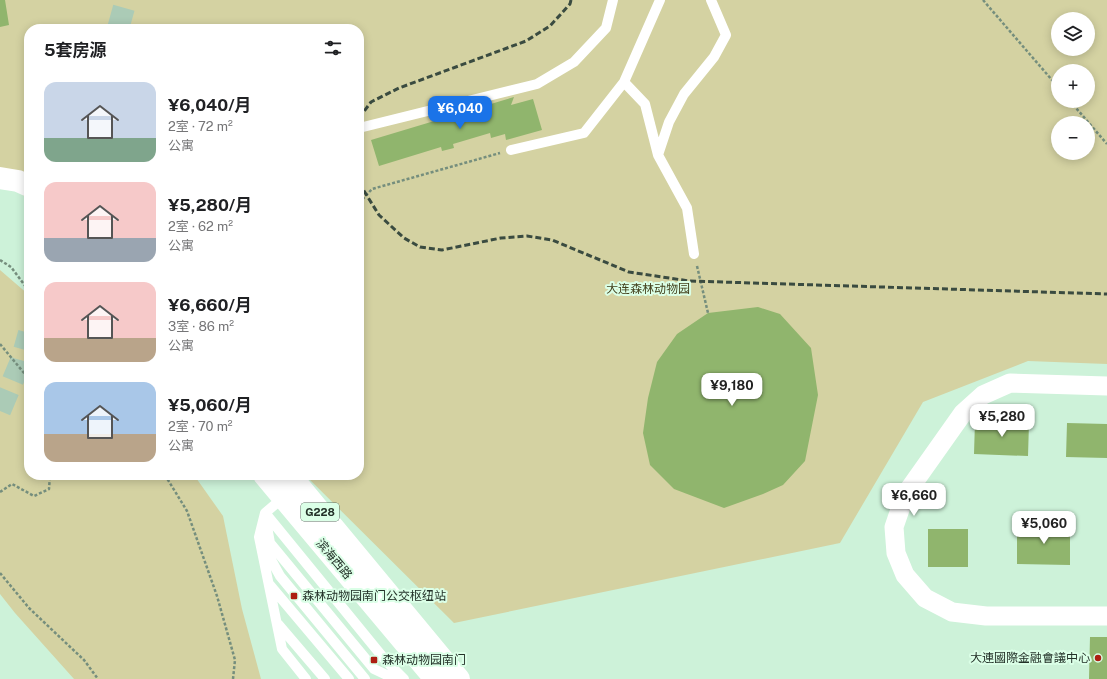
<!DOCTYPE html>
<html lang="zh">
<head>
<meta charset="utf-8">
<style>
  :root { --surface:#fff; --page:#f6f6f6; --text:#202124; --muted:#757577; --accent:#1a73e8 }
  body { margin:0; font-family:"Public Sans","Noto Sans SC",sans-serif; background:var(--page); color:var(--text); height:100vh; display:flex; flex-direction:column; font-size:15px; white-space:nowrap }
  * { box-sizing:border-box; margin:0 }
  p { font-size:13px; color:var(--muted) }
  .icon { flex:none; width:22px; height:22px; fill:none; stroke:currentColor; stroke-width:2; stroke-linecap:round; stroke-linejoin:round }
  .map { position:relative; flex:1; overflow:hidden }
  .details { position:absolute; left:24px; top:24px; width:340px; height:456px; display:flex; flex-direction:column; background:var(--surface); border-radius:16px; box-shadow:0 2px 10px #0003 }
  .details>* { flex:none }
  .tools { position:absolute; left:1051px; top:12px; display:grid; gap:8px }
  .tools a { display:grid; place-items:center; width:44px; height:44px; border-radius:50%; background:var(--surface); box-shadow:0 2px 10px #0003; font-size:20px }
  .price { position:absolute; translate:-50% -34px; padding:0 9px; border-radius:8px; background:#fff; color:#222; font-size:13px; line-height:26px; filter:drop-shadow(0 1px 2px #0008) }
  .price::after { content:''; position:absolute; left:50%; top:24px; width:12px; height:9px; margin-left:-6px; background:inherit; clip-path:polygon(0 0,100% 0,50% 100%) }
  .price.on { background:var(--accent); color:#fff }
  ul { padding:0; list-style:none }
  li { display:flex; align-items:center; gap:12px; height:100px; padding:0 20px }
  li span { display:grid; place-items:center; flex:none; width:112px; height:80px; border-radius:12px; color:#555 }
  li>.icon { margin-inline-start:auto }
  span .icon { width:48px; height:48px; fill:#fffc; stroke-width:1 }
  li b { font-size:17px }
  h2 { display:flex; justify-content:space-between; align-items:center; height:48px; padding:0 20px; font-size:17px }
  .map>svg:first-child { display:block }
  .green { fill:#d4d2a2; fill-rule:evenodd }
  .building { fill:#90b56d }
  .lines { fill:none; stroke-linecap:round; stroke-linejoin:round }
  .trunk-tunnel { stroke:#abcbb6; stroke-width:22; stroke-dasharray:22 11; stroke-linecap:butt }
  .path { stroke:#758e7d; stroke-width:2.5; stroke-dasharray:3 2; stroke-linecap:butt }
  .service { stroke:#fff; stroke-width:10 }
  .minor { stroke:#fff; stroke-width:19 }
  .trunk { stroke:#fff; stroke-width:22 }
  .rail { stroke:#3a4b40; stroke-width:3; stroke-dasharray:6 3; stroke-linecap:butt }
  .poi-dot { fill:#ad1e12; stroke:#dbffe7; stroke-width:1.5 }
  .labels { text-anchor:middle; dominant-baseline:central; stroke-width:4; stroke-linejoin:round; paint-order:stroke }
  .shield { fill:#dbffe7; stroke:#5a6f61; stroke-width:1 }
  .shield-label { font-size:11px; font-weight:bold; fill:#233128 }
  .park-label { font-size:12px; fill:#43411d; stroke:#dbffe7 }
  .street-label { font-size:12px; fill:#233128; stroke:#dbffe7 }
  .poi-label { font-size:12px; fill:#233128; stroke:#dbffe7; text-anchor:start }
</style>
</head>
<body>
<div class="map">
<svg width="1107" height="679" viewBox="0 0 1107 679">
  <rect width="100%" height="100%" fill="#cdf2d9"/>
  <path class="green" d="M 0,0 L 1107,0 L 1107,364 L 1028,361 L 923,402 L 840,543 L 454,623 L 305,475 L 359,475 L 359,29 L 29,29 L 29,201 L 0,172 ZM 1058,19 L 1088,19 L 1088,49 L 1058,49 ZM 1058,71 L 1088,71 L 1088,101 L 1058,101 ZM 1058,123 L 1088,123 L 1088,153 L 1058,153 Z
    M 0,270 L 29,295 L 29,475 L 194,475 L 223,516 L 242,609 L 261,679 L 74,679 L 15,613 L 0,594 Z"/>
  <path class="building" d="M 0,0 L 5,0 L 9,25 L 0,27 Z
    M 514,97 L 511,105 L 533,99 L 542,130 L 506,140 L 505,134 L 491,138 L 490,133 L 453,144 L 454,148 L 442,151 L 441,147 L 379,166 L 371,140 Z
    M 758,307 L 780,314 L 811,348 L 818,395 L 805,461 L 783,485 L 763,494 L 724,508 L 674,489 L 650,465 L 643,433 L 648,398 L 657,362 L 677,334 L 708,313 Z
    M 975,421 L 1029,423 L 1028,456 L 974,454 Z
    M 1067,423 L 1107,424 L 1107,458 L 1066,457 Z
    M 1017,526 L 1070,526 L 1070,565 L 1017,564 Z
    M 928,529 L 968,529 L 968,567 L 928,567 Z
    M 1090,637 L 1107,637 L 1107,679 L 1089,679 Z"/>
  <g class="lines">
    <path class="trunk-tunnel" d="M 118,29 L 126,0
      M 0,411 L 21,361 L 29,333"/>
    <path class="path" d="M 983,0 L 1058,87
      M 1070,101 L 1107,144
      M 359,203 L 372,189 L 500,153
      M 0,260 L 11,267 L 29,291
      M 697,266 L 708,313
      M 0,344 L 29,379
      M 165,475 L 187,511 L 217,596 L 235,660 L 233,679
      M 0,492 L 12,484 L 34,496 L 49,489 L 50,475
      M 0,573 L 29,608 L 84,660 L 98,679"/>
    <path class="service" d="M 624,82 L 645,104 L 658,155 L 687,208 L 694,254
      M 359,128 L 537,84 L 574,62 L 606,28 L 613,0
      M 511,150 L 584,133 L 624,82 L 660,0
      M 658,155 L 669,122 L 684,94 L 714,57 L 726,35 L 711,0
      M 285,496 L 265,513 L 259,537 L 282,649 L 306,679
      M 266,514 L 386,661 L 404,679
      M 265,516 L 270,543 L 374,669 L 395,679
      M 264,547 L 280,576 L 365,679
      M 269,584 L 349,679
      M 278,624 L 325,679"/>
    <path class="minor" d="M 1107,386 L 1010,383 L 983,395 L 963,413 L 905,495 L 894,527 L 896,553 L 905,575 L 925,598 L 952,612 L 986,616 L 1107,616"/>
    <path class="trunk" d="M 0,178 L 18,181 L 29,186
      M 264,475 L 435,679
      M 290,475 L 459,679"/>
    <path class="rail" d="M 359,118 L 371,102 L 399,88 L 526,41 L 550,26 L 570,4 L 571,0
      M 359,183 L 379,215 L 404,238 L 420,247 L 442,250 L 501,238 L 527,236 L 552,240 L 629,272 L 689,281 L 1107,294"/>
  </g>
  <g class="poi-dot">
    <rect x="290" y="592" width="8" height="8" rx="2"/>
    <circle cx="1098" cy="658" r="4"/>
    <rect x="370" y="656" width="8" height="8" rx="2"/>
  </g>
  <g class="labels">
    <rect class="shield" x="301" y="503" width="38" height="18" rx="3"/>
    <g class="shield-label">
      <text x="320" y="512">G228</text>
    </g>
    <g class="park-label">
      <text x="648" y="289">大连森林动物园</text>
    </g>
    <g class="street-label">
      <text transform="translate(334 559) rotate(50)">滨海西路</text>
    </g>
    <g class="poi-label">
      <text x="302" y="596">森林动物园南门公交枢纽站</text>
      <text x="1090" y="658" text-anchor="end">大連國際金融會議中心</text>
      <text x="382" y="660">森林动物园南门</text>
    </g>
  </g>
</svg>
<div class="tools">
<a><svg class="icon" aria-label="layers" viewBox="0 0 24 24"><path d="M12 4l9 5-9 5-9-5zM3 14l9 5 9-5"/></svg></a>
<a>+</a>
<a>−</a>
</div>
<b class="price on" style="left:460px;top:130px">¥6,040</b>
<b class="price" style="left:732px;top:407px">¥9,180</b>
<b class="price" style="left:1002px;top:438px">¥5,280</b>
<b class="price" style="left:914px;top:517px">¥6,660</b>
<b class="price" style="left:1044px;top:545px">¥5,060</b>
<section class="details">
<h2>5套房源<svg class="icon" aria-label="filters" viewBox="0 0 24 24"><path d="M4 7h16M4 17h16"/><circle cx="9" cy="7" r="2"/><circle cx="15" cy="17" r="2"/></svg></h2>
<ul>
<li><span style="background:linear-gradient(#c9d6e8 70%,#7fa58c 0)"><svg class="icon" aria-label="home" viewBox="0 0 24 24"><path d="M3 11l9-7 9 7M6 9v11h12V9"/></svg></span><div><b>¥6,040/月</b><p>2室 · 72 m²</p><p>公寓</p></div></li>
<li><span style="background:linear-gradient(#f6c9c9 70%,#9aa5b1 0)"><svg class="icon" aria-label="home" viewBox="0 0 24 24"><path d="M3 11l9-7 9 7M6 9v11h12V9"/></svg></span><div><b>¥5,280/月</b><p>2室 · 62 m²</p><p>公寓</p></div></li>
<li><span style="background:linear-gradient(#f6c9c9 70%,#b9a48a 0)"><svg class="icon" aria-label="home" viewBox="0 0 24 24"><path d="M3 11l9-7 9 7M6 9v11h12V9"/></svg></span><div><b>¥6,660/月</b><p>3室 · 86 m²</p><p>公寓</p></div></li>
<li><span style="background:linear-gradient(#a9c7e8 65%,#b9a48a 0)"><svg class="icon" aria-label="home" viewBox="0 0 24 24"><path d="M3 11l9-7 9 7M6 9v11h12V9"/></svg></span><div><b>¥5,060/月</b><p>2室 · 70 m²</p><p>公寓</p></div></li>
</ul>
</section>
</div>
</body>
</html>
